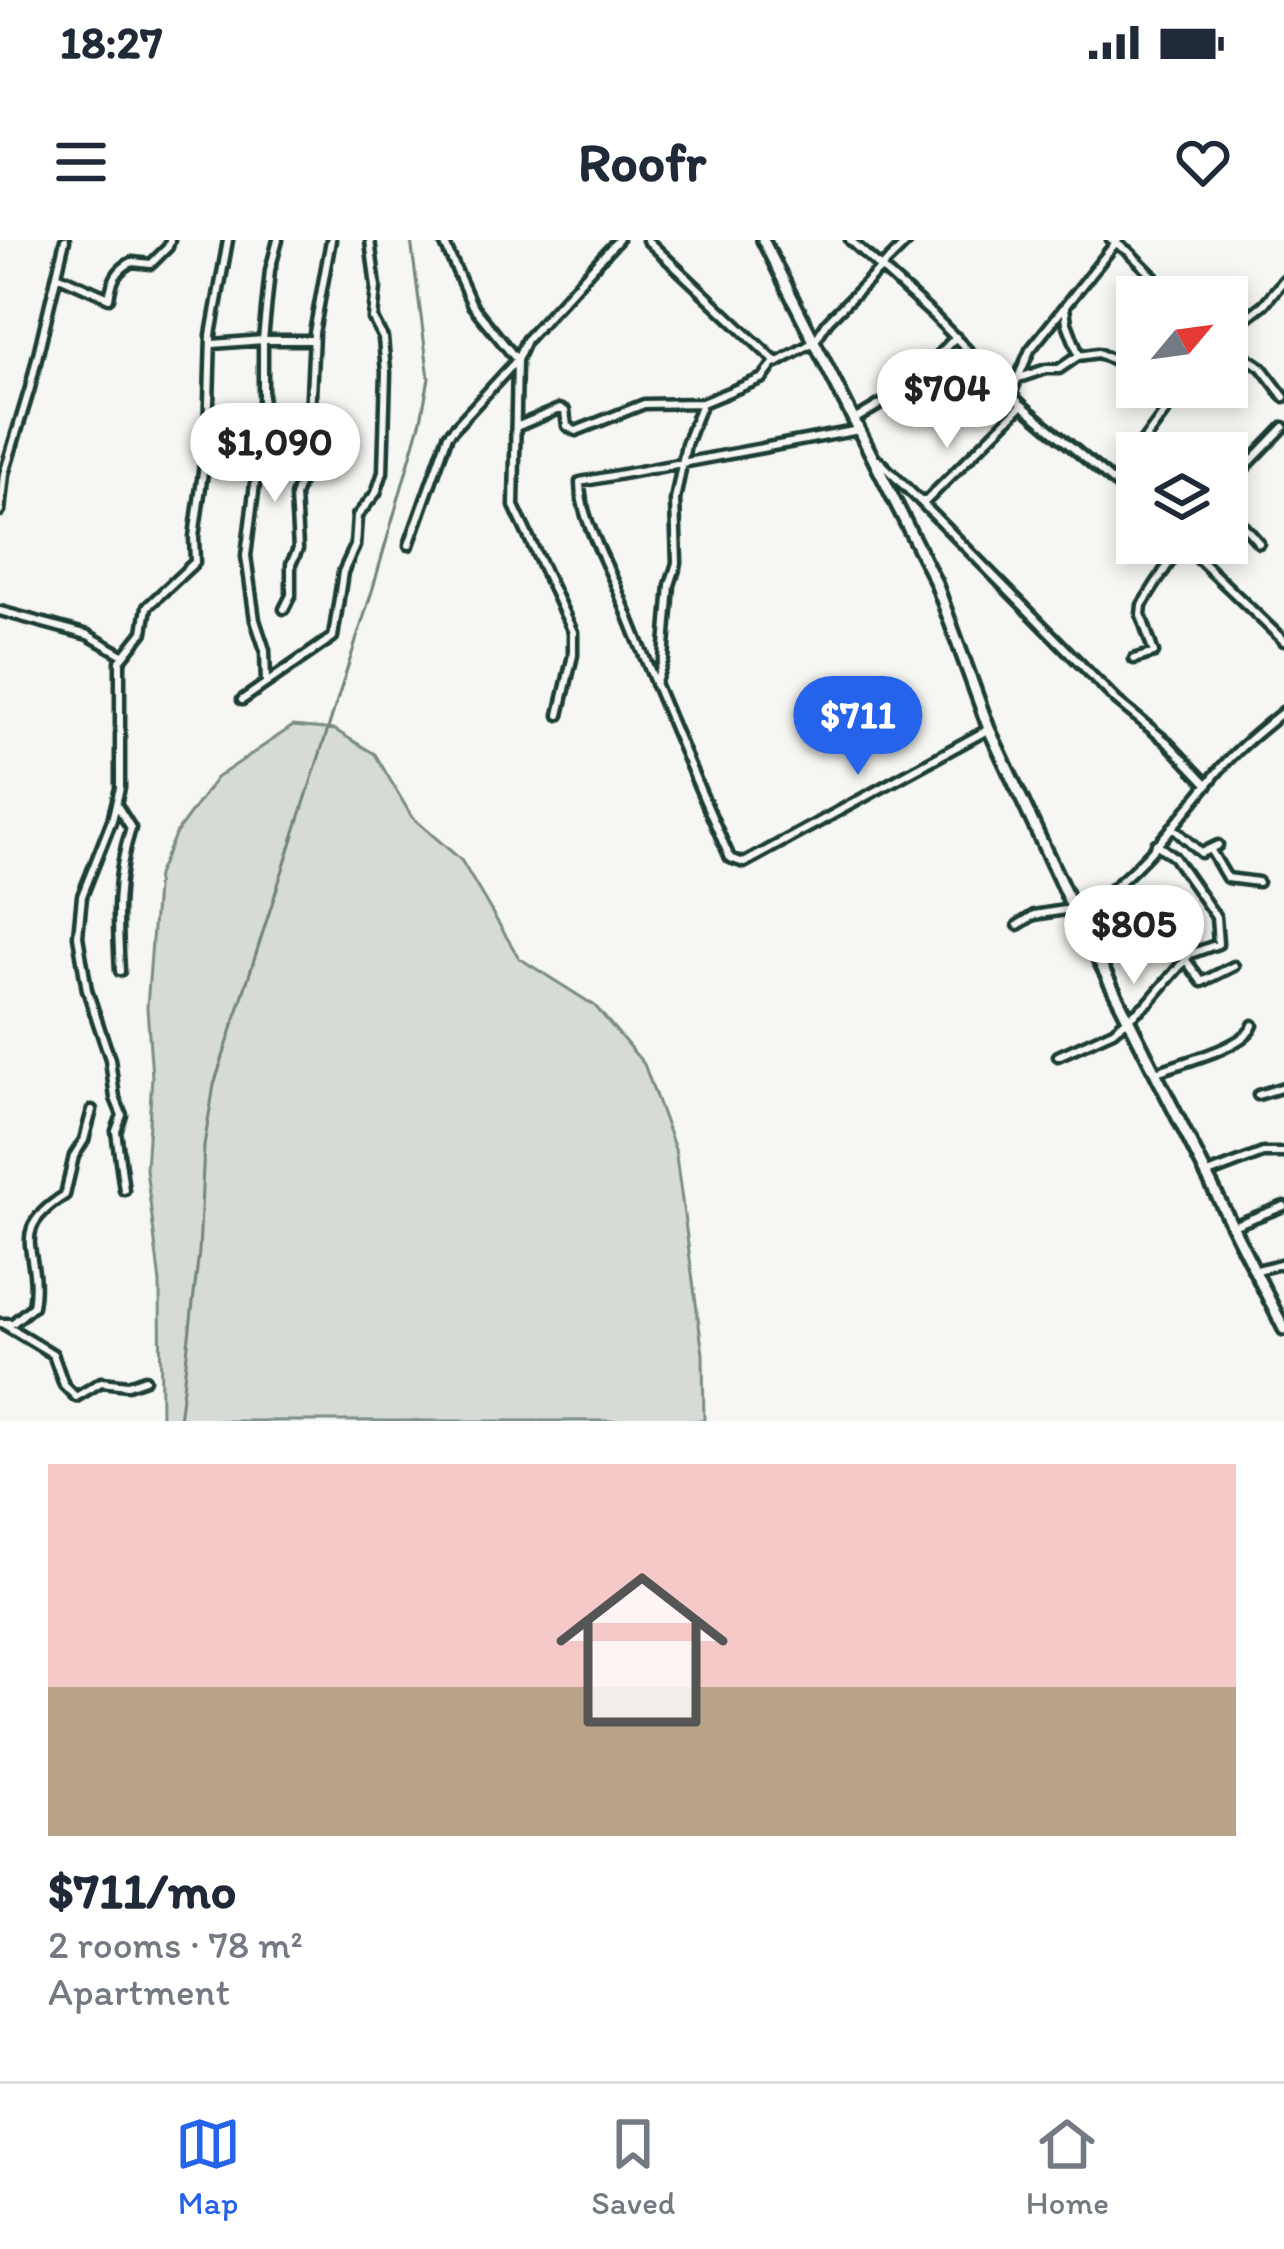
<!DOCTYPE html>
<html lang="en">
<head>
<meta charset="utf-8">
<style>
  :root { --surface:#fff; --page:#f2f2f3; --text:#1f2937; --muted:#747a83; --line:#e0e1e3; --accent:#2563eb }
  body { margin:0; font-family:Itim,sans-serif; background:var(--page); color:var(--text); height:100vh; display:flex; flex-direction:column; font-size:45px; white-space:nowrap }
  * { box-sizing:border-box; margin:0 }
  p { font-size:39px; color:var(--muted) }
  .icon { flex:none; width:66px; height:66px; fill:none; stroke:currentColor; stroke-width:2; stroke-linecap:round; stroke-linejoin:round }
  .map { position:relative; height:1181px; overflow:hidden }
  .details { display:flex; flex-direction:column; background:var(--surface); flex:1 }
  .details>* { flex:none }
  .needle { width:78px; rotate:61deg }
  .buttons { position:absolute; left:1116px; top:36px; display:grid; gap:24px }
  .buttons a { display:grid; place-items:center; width:132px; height:132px; border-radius:0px; background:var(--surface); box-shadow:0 6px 18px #0003; font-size:60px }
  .price { position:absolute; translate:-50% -102px; padding:0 27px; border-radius:42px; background:#fff; color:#222; font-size:39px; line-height:78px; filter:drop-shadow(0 3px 6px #0008) }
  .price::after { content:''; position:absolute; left:50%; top:72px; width:36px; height:27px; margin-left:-18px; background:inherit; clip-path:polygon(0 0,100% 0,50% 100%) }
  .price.active { background:var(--accent); color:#fff }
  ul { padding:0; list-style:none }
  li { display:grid; align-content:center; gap:24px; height:636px; padding:0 48px }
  li span { display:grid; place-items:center; height:372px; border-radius:0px; color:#555 }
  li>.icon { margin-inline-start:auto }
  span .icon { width:216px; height:216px; fill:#fffc; stroke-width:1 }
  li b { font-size:51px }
  .status { display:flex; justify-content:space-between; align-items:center; height:84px; padding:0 60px; background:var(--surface); direction:ltr }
  .status svg { height:33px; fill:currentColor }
  header { display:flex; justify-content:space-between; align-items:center; height:156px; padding:0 48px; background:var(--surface); font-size:54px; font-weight:700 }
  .dock { display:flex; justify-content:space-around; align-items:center; height:168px; border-top:3px solid var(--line); background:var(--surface); font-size:33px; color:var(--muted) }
  .dock a { display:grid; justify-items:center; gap:6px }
  .dock .active { color:var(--accent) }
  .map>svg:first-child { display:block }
  .green { fill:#d6dbd6; stroke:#7a8c85; stroke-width:3 }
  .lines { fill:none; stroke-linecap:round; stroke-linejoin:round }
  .stream { stroke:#72847d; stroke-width:3 }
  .street-casing { stroke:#1f3d34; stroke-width:15 }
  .secondary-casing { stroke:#1f3d34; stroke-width:18 }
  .street { stroke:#f6f6f2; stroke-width:6 }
  .secondary { stroke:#f6f6f2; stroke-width:9 }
</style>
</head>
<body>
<div class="status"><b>18:27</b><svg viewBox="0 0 49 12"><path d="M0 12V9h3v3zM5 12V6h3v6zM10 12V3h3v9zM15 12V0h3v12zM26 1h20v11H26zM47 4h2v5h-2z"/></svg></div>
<header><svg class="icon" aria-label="menu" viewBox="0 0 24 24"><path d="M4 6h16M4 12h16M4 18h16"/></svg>Roofr<svg class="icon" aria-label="heart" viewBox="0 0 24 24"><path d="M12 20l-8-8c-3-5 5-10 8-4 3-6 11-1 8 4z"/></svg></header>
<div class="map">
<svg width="1284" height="1181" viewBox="0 0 1284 1181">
  <rect width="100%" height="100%" fill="#f6f6f2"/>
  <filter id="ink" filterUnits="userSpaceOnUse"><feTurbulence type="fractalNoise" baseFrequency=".00833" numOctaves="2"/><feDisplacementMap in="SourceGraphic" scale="24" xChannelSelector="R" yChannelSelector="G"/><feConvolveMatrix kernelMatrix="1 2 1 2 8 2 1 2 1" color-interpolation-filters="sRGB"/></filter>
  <g filter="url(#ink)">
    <path class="green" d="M 293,486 L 335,490 L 375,514 L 412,577 L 461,620 L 519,718 L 595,766 L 644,824 L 675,909 L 703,1114 L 704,1181 L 161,1181 L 160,1043 L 146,929 L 152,837 L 147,767 L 157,635 L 176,593 L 216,538 Z"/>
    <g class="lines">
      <path class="stream" d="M 179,1181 L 199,1012 L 204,906 L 214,845 L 373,348 L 421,180 L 429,138 L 411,0"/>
      <defs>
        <path id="street" d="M 647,0 L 777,123 L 814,102 L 828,81 L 909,0
          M 850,0 L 933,75 L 1022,165 L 1137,262
          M 1111,0 L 1128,11 L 1174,57
          M 57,35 L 109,58 C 112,41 116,30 132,22 L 151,24 L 168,7 L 170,0
          M 1065,67 L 1067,83 L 1079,115
          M 1227,93 L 1264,64 L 1284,40
          M 213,104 L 263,100 L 270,30 L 278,0
          M 1227,104 L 1261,127 L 1284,157
          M 1016,139 L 1046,129 L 1059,129 L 1078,116 L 1098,113 L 1137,131
          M 1011,154 L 1030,110 L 1118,0
          M 854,180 L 904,150 L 956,97
          M 516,187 L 559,169 L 565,171 L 567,186 L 576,191 L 644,164 L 702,163 L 763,138 L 774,123
          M 859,190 L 580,242 C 580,276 603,315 616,346 C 652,437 690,528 730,618 L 744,623 L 989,489
          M 878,220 L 920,261 L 926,261 L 1022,165
          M 1114,241 L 1170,165 L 1176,154 L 1175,147
          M 1227,246 L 1284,187
          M 920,261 L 1117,461 L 1167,502 L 1208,545
          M 1227,267 L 1259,303
          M 0,271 L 4,234 L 30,148 L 65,0
          M 409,305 L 448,195 L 517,120 L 472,65 L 443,0
          M 284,369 L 291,355 L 291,324 L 298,309 L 295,256 L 308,219 L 314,93 L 331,0
          M 0,371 L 88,395 L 123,415
          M 1134,419 L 1154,413 L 1141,375 L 1142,365 L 1182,303 L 1284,401
          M 266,443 L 265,410 L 255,380 L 246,316 L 263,179 L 263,100 L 313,100
          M 655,444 L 664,419 L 670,345 L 677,323 L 675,260 L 686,204 L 702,163
          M 242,460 L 333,397 L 343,332 L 355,306 L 357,276 L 376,253 L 383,232 L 386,132 L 383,98 L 373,79 L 376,47 L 370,0
          M 559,475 L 573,415 L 573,392 L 514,266 L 517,120 L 526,100 L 618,0
          M 118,567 L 131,588 C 115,639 117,679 120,731
          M 1172,587 L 1201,613 L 1218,605
          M 1210,609 L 1227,638 L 1258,642
          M 1076,673 C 1128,647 1179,580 1215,535 C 1235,510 1260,491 1284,471
          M 1018,685 L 1034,675 L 1071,669
          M 1185,719 L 1202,742 L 1234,726
          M 1058,816 L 1113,791 L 1149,762 L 1190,714 L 1218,704 L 1216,677 L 1174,617 L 1156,604
          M 1156,832 C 1180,823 1246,807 1253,785
          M 1258,855 L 1284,847
          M 1208,934 L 1263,913 L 1284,913
          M 124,950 L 116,891 L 122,875 L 115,858 L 110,819 L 87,750 L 78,696 L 82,656 L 112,580 L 120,548 L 120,421 L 143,392 L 147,367 L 195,322 L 194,297 L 208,196 L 211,95 L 228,0
          M 1235,985 L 1284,966
          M 1257,1030 L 1284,1023
          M 0,1083 L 13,1083 L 33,1066 C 43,1009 4,994 65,955 L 74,916 L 84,900 L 92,870
          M 5,1085 L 53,1114 L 64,1145 L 76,1157 L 101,1142 L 128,1145 L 145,1139"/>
        <path id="secondary" d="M 763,0 L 936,343 L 989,489 L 1073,669 L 1284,1089"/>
      </defs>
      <use href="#street" class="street-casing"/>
      <use href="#secondary" class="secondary-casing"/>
      <use href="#street" class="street"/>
      <use href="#secondary" class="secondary"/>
    </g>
  </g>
</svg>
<div class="buttons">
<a><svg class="needle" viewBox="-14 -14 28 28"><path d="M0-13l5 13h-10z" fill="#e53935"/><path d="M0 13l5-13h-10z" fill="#747a83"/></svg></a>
<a><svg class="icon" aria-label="layers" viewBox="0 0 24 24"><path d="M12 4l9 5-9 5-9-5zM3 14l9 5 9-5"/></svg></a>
</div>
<b class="price" style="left:947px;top:211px">$704</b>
<b class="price" style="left:275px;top:265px">$1,090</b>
<b class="price active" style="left:858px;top:538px">$711</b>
<b class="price" style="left:1134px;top:747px">$805</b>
</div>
<section class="details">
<ul>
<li><span style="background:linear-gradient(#f6c9c9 60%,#b9a48a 0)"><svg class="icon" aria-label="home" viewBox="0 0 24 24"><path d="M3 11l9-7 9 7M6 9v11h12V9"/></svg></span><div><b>$711/mo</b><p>2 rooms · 78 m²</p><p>Apartment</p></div></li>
</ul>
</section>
<nav class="dock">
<a class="active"><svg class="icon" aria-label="map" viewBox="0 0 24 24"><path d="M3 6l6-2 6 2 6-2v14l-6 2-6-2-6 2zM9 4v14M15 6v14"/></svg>Map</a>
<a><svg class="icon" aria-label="saved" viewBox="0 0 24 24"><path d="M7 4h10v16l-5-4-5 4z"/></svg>Saved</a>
<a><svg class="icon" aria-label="home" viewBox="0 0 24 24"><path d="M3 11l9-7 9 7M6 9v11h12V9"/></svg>Home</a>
</nav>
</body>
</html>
